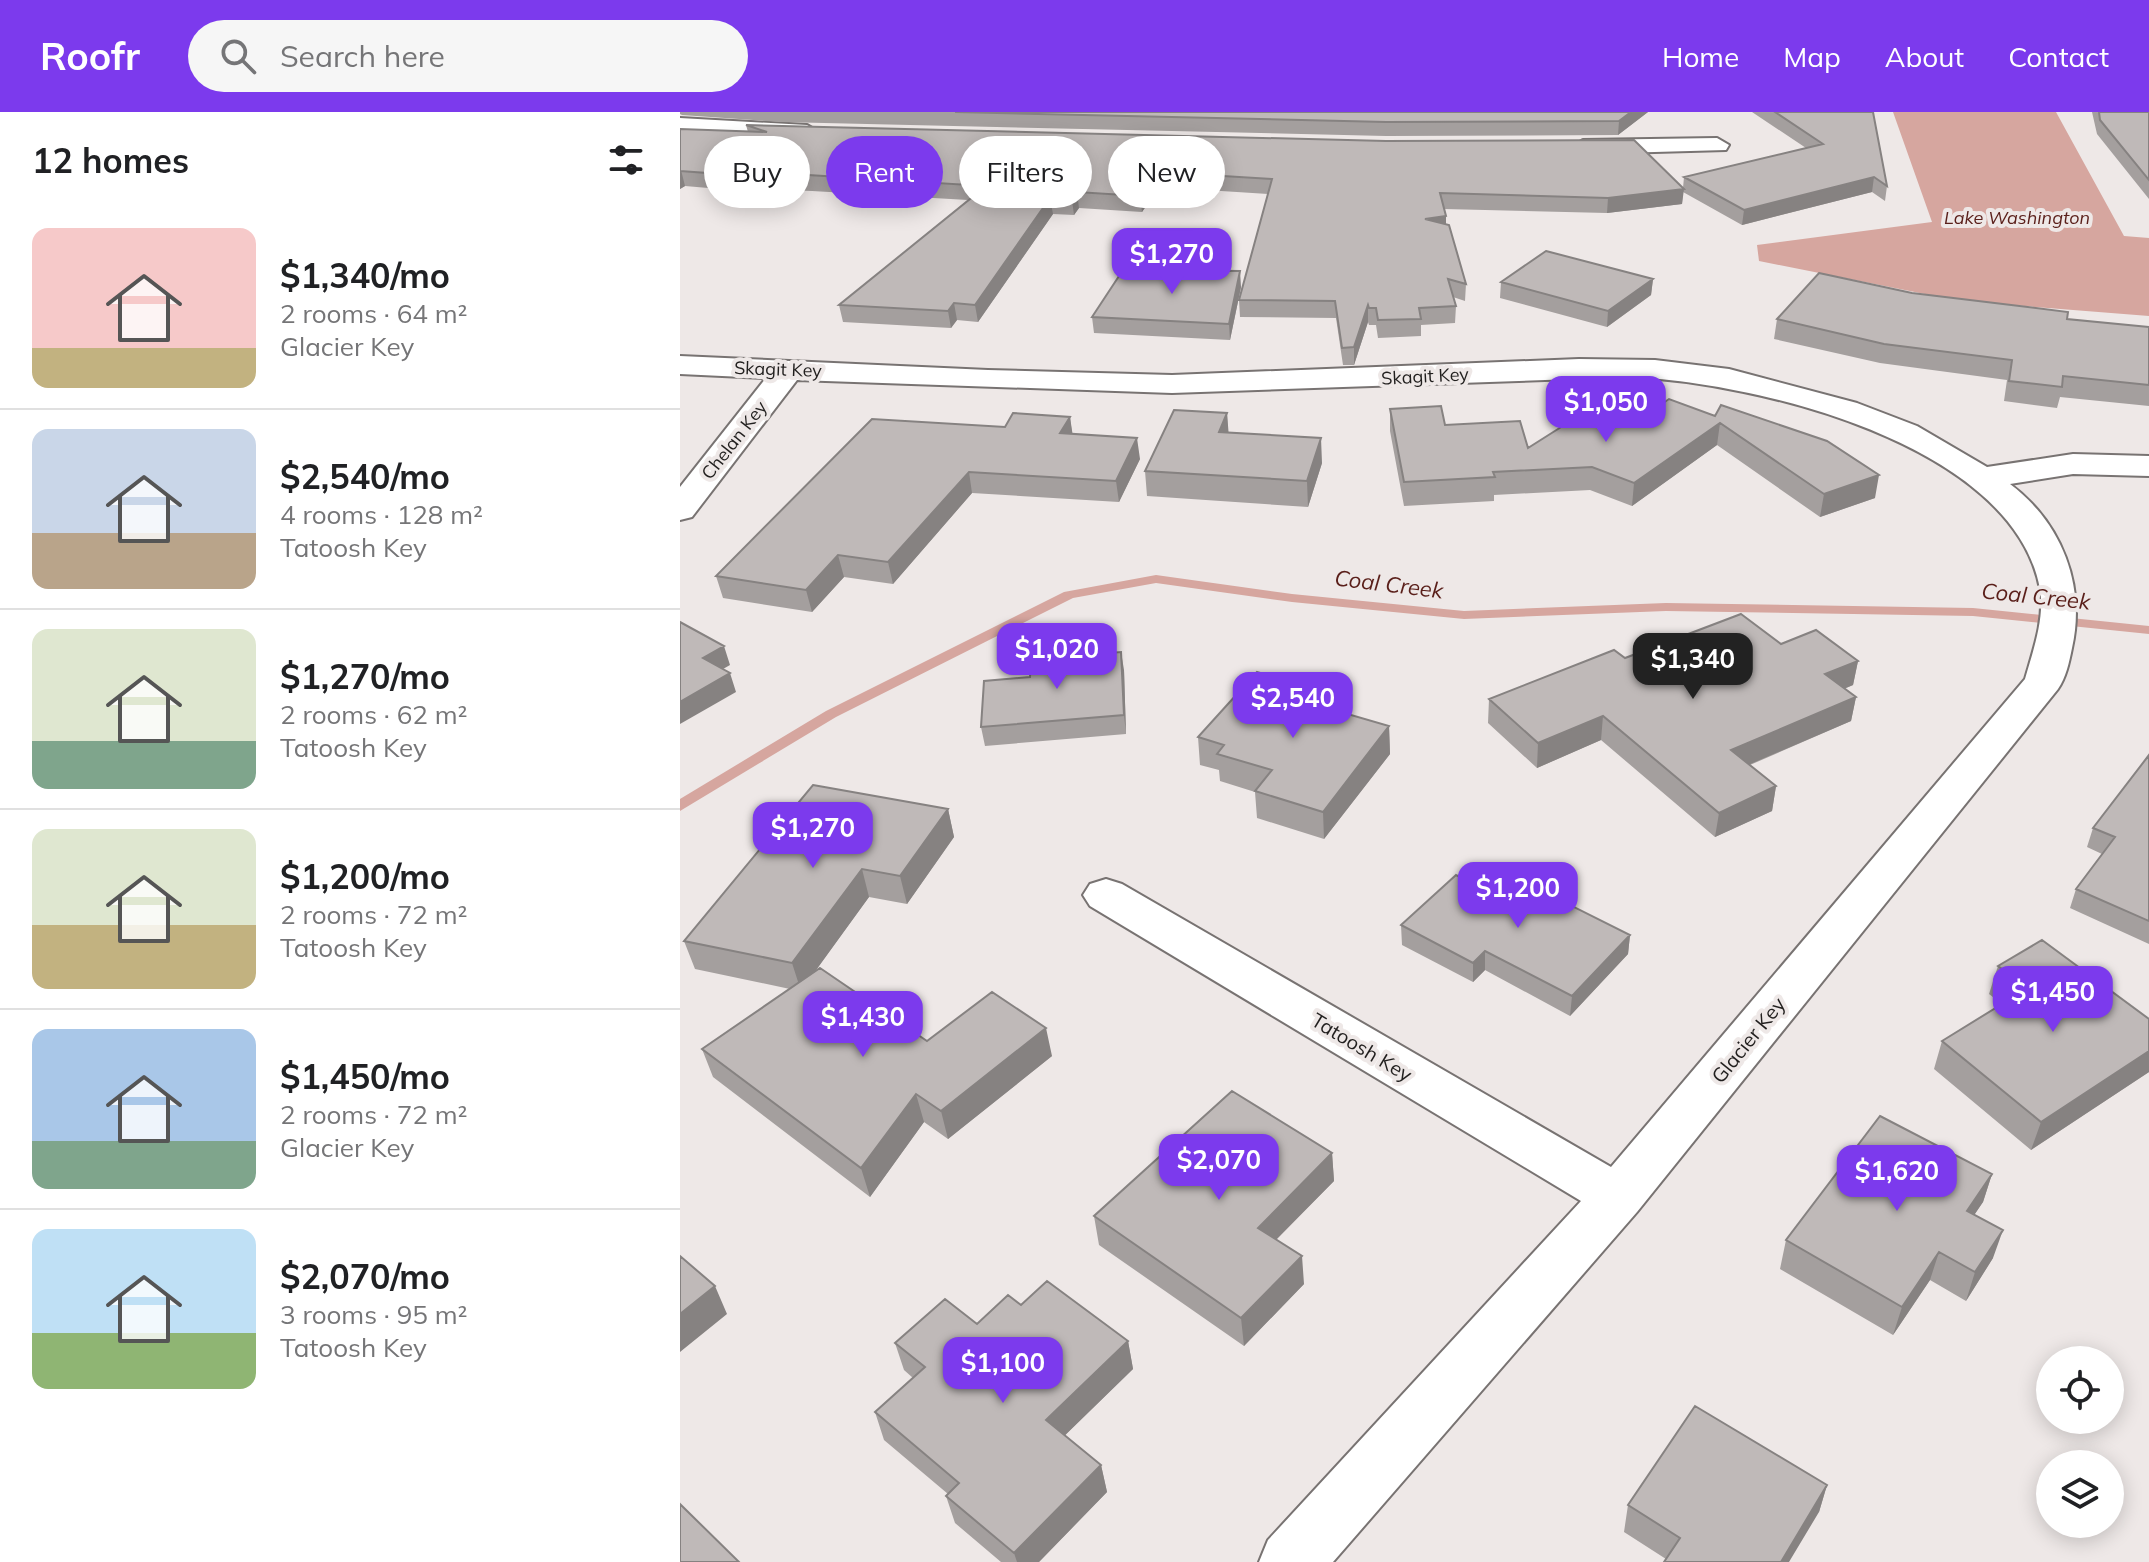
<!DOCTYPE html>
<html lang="en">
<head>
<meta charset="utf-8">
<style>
  :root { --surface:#fff; --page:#f6f6f6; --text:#202124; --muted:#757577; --line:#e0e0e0; --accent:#7c3aed }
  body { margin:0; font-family:Mulish,sans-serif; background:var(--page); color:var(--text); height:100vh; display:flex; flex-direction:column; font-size:30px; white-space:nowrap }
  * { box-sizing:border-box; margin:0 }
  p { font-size:26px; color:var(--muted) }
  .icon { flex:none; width:44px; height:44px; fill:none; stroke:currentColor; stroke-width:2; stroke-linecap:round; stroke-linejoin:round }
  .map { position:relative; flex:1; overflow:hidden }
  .panel { display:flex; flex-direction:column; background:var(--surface); width:680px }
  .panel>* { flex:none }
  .top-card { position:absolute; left:24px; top:24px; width:760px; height:72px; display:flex; gap:16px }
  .controls { position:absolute; left:1356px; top:1234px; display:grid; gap:16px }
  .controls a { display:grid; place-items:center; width:88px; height:88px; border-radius:50%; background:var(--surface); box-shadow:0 4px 20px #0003; font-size:40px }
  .price { position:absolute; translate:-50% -68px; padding:0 18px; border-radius:16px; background:var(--accent); color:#fff; font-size:26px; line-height:52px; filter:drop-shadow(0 2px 4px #0008) }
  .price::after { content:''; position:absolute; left:50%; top:48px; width:24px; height:18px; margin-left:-12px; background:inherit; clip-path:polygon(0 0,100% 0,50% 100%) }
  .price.on { background:#222; color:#fff }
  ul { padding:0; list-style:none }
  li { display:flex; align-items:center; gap:24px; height:200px; padding:0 32px }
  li+li { border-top:2px solid var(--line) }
  li span { display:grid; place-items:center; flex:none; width:224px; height:160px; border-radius:16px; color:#555 }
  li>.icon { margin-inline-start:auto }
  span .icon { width:96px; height:96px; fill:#fffc; stroke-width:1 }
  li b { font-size:34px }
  h2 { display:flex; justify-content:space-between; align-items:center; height:96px; padding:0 32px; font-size:34px }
  .chip { padding:0 28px; border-radius:36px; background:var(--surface); box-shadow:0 4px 20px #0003; font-size:28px; line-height:72px }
  .chip.on { background:var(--accent); color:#fff }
  header { display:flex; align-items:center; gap:48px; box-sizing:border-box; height:112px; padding:0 40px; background:var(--accent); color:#fff }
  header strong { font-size:38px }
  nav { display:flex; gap:44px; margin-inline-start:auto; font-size:28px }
  .search { width:560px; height:72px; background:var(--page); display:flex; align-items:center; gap:20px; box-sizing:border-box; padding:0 28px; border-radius:44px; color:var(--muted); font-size:30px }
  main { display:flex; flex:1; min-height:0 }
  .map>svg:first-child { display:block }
  .water { fill:#d6a69f }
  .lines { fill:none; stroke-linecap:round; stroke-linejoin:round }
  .stream { fill:#d6a69f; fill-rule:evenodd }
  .minor-casing { stroke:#787372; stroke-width:4 }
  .minor { fill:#fff; fill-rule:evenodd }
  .wall { fill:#a49f9e }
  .shaded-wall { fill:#868281 }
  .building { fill:#bfb9b8; stroke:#868281; stroke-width:2 }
  .labels { text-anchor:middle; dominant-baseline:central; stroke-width:8; stroke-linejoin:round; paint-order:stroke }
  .far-water-label { font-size:18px; font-style:italic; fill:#5a1f1a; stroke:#eee8e7 }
  .far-street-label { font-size:18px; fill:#211f1e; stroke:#eee8e7 }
  .street-label { font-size:20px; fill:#211f1e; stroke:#eee8e7 }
  .water-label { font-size:22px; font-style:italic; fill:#5a1f1a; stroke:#eee8e7 }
</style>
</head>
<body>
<header>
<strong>Roofr</strong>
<div class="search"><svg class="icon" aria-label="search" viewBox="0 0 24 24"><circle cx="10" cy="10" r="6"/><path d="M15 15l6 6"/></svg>Search here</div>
<nav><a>Home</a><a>Map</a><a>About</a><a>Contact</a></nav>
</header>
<main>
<section class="panel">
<h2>12 homes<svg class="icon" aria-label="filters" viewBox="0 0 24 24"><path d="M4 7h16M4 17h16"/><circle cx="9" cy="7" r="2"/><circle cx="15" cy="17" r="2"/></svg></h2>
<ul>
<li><span style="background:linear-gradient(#f6c9c9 75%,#c2b280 0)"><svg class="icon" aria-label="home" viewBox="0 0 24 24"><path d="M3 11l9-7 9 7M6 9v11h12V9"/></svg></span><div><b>$1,340/mo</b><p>2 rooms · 64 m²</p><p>Glacier Key</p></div></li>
<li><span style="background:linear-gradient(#c9d6e8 65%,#b9a48a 0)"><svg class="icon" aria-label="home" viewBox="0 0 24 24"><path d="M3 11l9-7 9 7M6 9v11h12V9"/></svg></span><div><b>$2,540/mo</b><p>4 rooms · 128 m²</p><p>Tatoosh Key</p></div></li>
<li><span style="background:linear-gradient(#dfe7d0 70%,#7fa58c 0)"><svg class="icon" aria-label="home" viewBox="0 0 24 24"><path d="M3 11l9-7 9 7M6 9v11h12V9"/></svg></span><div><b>$1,270/mo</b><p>2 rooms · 62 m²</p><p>Tatoosh Key</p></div></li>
<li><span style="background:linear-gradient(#dfe7d0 60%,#c2b280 0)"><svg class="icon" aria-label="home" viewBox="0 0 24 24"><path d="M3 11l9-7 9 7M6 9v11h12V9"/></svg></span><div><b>$1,200/mo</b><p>2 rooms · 72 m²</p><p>Tatoosh Key</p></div></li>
<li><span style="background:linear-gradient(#a9c7e8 70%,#7fa58c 0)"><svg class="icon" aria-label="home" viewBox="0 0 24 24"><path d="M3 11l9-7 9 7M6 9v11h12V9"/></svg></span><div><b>$1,450/mo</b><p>2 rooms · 72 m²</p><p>Glacier Key</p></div></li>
<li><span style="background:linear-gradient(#bfe0f5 65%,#8fb573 0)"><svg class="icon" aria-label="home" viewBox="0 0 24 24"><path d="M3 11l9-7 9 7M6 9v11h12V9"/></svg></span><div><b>$2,070/mo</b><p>3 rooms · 95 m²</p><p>Tatoosh Key</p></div></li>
</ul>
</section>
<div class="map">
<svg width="1469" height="1450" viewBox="0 0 1469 1450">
  <rect width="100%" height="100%" fill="#eee8e7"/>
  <path class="water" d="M 1213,0 L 1376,0 L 1444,124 L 1469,126 L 1469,204 L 1280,189 L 1079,149 L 1077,133 L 1252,110 Z"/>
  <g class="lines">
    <path class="stream" d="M 476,463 L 612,482 L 784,499 L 986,491 L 1293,496 L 1469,514 L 1469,522 L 1293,504 L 986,499 L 784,507 L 612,490 L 476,471 L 393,486 L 156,605 L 0,699 L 0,687 L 146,599 L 384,480 Z"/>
    <defs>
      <path id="minor" d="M 0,6 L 127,13 L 139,20 L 127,27 L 0,20 Z
        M 1037,26 L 1049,33 L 1046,38 L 903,42 L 891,35 L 903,28 Z
        M 0,244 L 308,258 L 492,263 L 899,247 L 975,248 L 1049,257 L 1177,291 L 1237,314 L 1307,355 L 1393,342 L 1469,344 L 1469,364 L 1393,362 L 1330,372 C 1382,411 1406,474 1392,536 C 1389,551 1386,565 1378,577 L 957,1100 L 653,1450 L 579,1450 L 588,1428 L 901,1089 L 410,794 L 403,783 L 410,772 L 426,767 L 442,772 L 931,1055 L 1345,567 C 1353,539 1365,506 1360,477 C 1333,331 1074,270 950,265 L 492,281 L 117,268 L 12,405 L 0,408 L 0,375 L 86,266 L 0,262 Z"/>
    </defs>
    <use href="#minor" class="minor-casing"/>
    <use href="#minor" class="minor"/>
  </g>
  <path class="wall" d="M 0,0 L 968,0 L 938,23 L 706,24 L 101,10 L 2,3 L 0,2 Z
    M 1072,0 L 1193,0 L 1207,74 L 1205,89 L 1192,80 L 1062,113 L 1003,80 L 1002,92 L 927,101 L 764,97 L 766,113 L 786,172 L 785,189 L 773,185 L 776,194 L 775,211 L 741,213 L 741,224 L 698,226 L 696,213 L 689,213 L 688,210 L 674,253 L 663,253 L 656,206 L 560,205 L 559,188 L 588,82 L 479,75 L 462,100 L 399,96 L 394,103 L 373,102 L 298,210 L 277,208 L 271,216 L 163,210 L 159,193 L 288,88 L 132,79 L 105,78 L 100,82 L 5,74 L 0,77 L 0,17 L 68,20 L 66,13 L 1003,76 L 1004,65 L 1126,36 Z
    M 1412,0 L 1469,0 L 1469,87 L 1417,22 Z
    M 973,167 L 971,183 L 927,215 L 820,186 L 821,170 Z
    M 561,175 L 550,228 L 414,221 L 412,205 Z
    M 1232,181 L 1387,207 L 1469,215 L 1469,294 L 1380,285 L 1377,296 L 1324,289 L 1327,268 L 1200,251 L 1094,227 L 1097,207 Z
    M 979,294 L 1035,304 L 1195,386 L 1140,405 L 1037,333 L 952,394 L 910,378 L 814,383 L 814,389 L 724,394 L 710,319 L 710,297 L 848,336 Z
    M 547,301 L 548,320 L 642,351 L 628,395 L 467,384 L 465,359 Z
    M 390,305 L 392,322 L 460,347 L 439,390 L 292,381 L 213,472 L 164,465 L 132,500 L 43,486 L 36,464 L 325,315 Z
    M 1101,532 L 1178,549 L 1173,573 L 1164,577 L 1176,585 L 1171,609 L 1070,653 L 1096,674 L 1092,699 L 1035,725 L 921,628 L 857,656 L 808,611 L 809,587 L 945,546 Z
    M 444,558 L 446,622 L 305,634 L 301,615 Z
    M 652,598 L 709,614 L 710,642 L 644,727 L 577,706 L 575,680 L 540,669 L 539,658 L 520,653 L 518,625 Z
    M 1469,643 L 1469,832 L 1390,796 L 1396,777 L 1422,742 L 1407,735 L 1413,716 Z
    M 268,697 L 274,725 L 227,792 L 189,785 L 135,859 L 247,929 L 372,944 L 268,1027 L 244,1010 L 190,1085 L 33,965 L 22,937 L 110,877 L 15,857 L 4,829 Z
    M 804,778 L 950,823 L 948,842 L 890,904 L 805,858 L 793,870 L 722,833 L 721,813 Z
    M 1318,854 L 1469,907 L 1469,960 L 1351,1038 L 1254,957 L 1262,929 L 1322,892 L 1309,882 Z
    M 652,1041 L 654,1069 L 596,1128 L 624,1172 L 564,1234 L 419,1133 L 414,1104 Z
    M 1312,1062 L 1303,1090 L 1294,1103 L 1313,1146 L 1286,1189 L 1250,1168 L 1213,1223 L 1100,1157 L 1106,1128 Z
    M 341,1193 L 448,1229 L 453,1257 L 385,1323 L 421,1353 L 427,1380 L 359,1450 L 321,1450 L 275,1411 L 266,1384 L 268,1382 L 204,1328 L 195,1300 L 233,1266 L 224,1258 L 215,1231 L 297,1212 Z
    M 1147,1373 L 1139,1400 L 986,1447 L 944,1420 L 948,1393 Z"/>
  <path class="shaded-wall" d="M 951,0 L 968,0 L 938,23 L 939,9 Z
    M 1,58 L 5,74 L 0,77 L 0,59 Z
    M 478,60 L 479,75 L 462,100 L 460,84 Z
    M 101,62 L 105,78 L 100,82 L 96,66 Z
    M 1194,65 L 1192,80 L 1062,113 L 1064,98 Z
    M 1004,77 L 1002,92 L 927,101 L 928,86 Z
    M 397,80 L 399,96 L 394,103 L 392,88 Z
    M 370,86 L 373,102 L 298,210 L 295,193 Z
    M 766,104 L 766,121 L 745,107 Z
    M 560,159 L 561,175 L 550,228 L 549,212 Z
    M 973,167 L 971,183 L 927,215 L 928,199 Z
    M 274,191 L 277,208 L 271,216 L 268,199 Z
    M 688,193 L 688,210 L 674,253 L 674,235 Z
    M 547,301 L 549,326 L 539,320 Z
    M 390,305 L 393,325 L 380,321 Z
    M 1040,311 L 1037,333 L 952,394 L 954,371 Z
    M 457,326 L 460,347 L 439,390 L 436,369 Z
    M 641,326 L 642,351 L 628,395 L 627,369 Z
    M 289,360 L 292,381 L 213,472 L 208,450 Z
    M 1199,363 L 1195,386 L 1140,405 L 1144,382 Z
    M 158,443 L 164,465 L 132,500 L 126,478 Z
    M 44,534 L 50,553 L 29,565 L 23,546 Z
    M 441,540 L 444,558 L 446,622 L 444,603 Z
    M 1178,549 L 1173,573 L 1141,586 L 1145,562 Z
    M 50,561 L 56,580 L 0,612 L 0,590 Z
    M 651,582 L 652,609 L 640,594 Z
    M 1176,585 L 1171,609 L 1047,662 L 1051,638 Z
    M 923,604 L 921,628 L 857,656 L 858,631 Z
    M 709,614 L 710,642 L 644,727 L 643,700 Z
    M 1096,674 L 1092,699 L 1035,725 L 1039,701 Z
    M 268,697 L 274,725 L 227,792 L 220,764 Z
    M 182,757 L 189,785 L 121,879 L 112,851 Z
    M 950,823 L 948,842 L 890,904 L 892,884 Z
    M 805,839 L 805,858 L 793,870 L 793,851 Z
    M 366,916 L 372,944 L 268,1027 L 261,999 Z
    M 1469,939 L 1469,960 L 1351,1038 L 1361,1010 Z
    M 236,982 L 244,1010 L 190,1085 L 181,1056 Z
    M 652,1041 L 654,1069 L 580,1144 L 578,1116 Z
    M 1312,1062 L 1303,1090 L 1278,1127 L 1287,1099 Z
    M 1323,1118 L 1313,1146 L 1286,1189 L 1295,1160 Z
    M 1259,1140 L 1250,1168 L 1213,1223 L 1222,1195 Z
    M 622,1144 L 624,1172 L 564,1234 L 561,1206 Z
    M 35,1174 L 47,1202 L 0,1240 L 0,1202 Z
    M 448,1229 L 453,1257 L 373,1335 L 366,1308 Z
    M 421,1353 L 427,1380 L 359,1450 L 337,1450 L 334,1441 Z
    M 1147,1373 L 1139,1400 L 1109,1450 L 1101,1450 Z"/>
  <path class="building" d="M 275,0 L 951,0 L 939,9 L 706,10 Z
    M 1095,0 L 1193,0 L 1207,74 L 1194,65 L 1064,98 L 1004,65 L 1143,32 Z
    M 1419,0 L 1469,0 L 1469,68 L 1420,8 Z
    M 66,13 L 706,29 L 954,28 L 1004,77 L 928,86 L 760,81 L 766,104 L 745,107 L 769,113 L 786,172 L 768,167 L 776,194 L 739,196 L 741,207 L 698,208 L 696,196 L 689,196 L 688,193 L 674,235 L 662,236 L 655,189 L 559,188 L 592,67 L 478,60 L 460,84 L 397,80 L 392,88 L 370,86 L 295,193 L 274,191 L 268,199 L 159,193 L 306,74 L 128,63 L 101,62 L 96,66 L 0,59 L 0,17 L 87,20 Z
    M 866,139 L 973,167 L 928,199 L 821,170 Z
    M 443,158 L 560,159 L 549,212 L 412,205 Z
    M 1139,161 L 1232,181 L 1388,200 L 1387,207 L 1469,215 L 1469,273 L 1383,264 L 1382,275 L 1329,269 L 1332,248 L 1204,232 L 1097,207 Z
    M 938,279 L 979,294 L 989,287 L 1035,304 L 1041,293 L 1147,329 L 1199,363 L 1144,382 L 1040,311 L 954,371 L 912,355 L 813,360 L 815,365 L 724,370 L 710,297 L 761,294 L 765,313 L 840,309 L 848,336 Z
    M 494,298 L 547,301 L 539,320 L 641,326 L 627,369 L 465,359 Z
    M 333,301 L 390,305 L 380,321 L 457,326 L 436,369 L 289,360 L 208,450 L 158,443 L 126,478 L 36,464 L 192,307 L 325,315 Z
    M 1061,502 L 1101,532 L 1136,518 L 1178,549 L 1145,562 L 1176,585 L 1051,638 L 1096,674 L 1039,701 L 923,604 L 858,631 L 809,587 L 934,538 L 945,546 Z
    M 0,510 L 44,534 L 23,546 L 50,561 L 0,590 Z
    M 441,540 L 444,603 L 301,615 L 304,569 L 350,565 L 351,547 Z
    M 577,560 L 651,582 L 640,594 L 709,614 L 643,700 L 575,679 L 592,658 L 537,642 L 544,633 L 518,625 Z
    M 1469,643 L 1469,809 L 1396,777 L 1435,725 L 1413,716 Z
    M 133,673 L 268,697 L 220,764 L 182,757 L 112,851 L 4,829 Z
    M 824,760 L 950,823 L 892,884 L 805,839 L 793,851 L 721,813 L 776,763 L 804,778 Z
    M 1362,828 L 1469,907 L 1469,939 L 1361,1010 L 1262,929 L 1348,876 L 1318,854 Z
    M 140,856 L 247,929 L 312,880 L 366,916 L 261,999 L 236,982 L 181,1056 L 22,937 Z
    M 552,979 L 652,1041 L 578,1116 L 622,1144 L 561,1206 L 414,1104 Z
    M 1200,1004 L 1312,1062 L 1287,1099 L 1323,1118 L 1295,1160 L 1259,1140 L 1222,1195 L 1106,1128 Z
    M 0,1144 L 35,1174 L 0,1202 Z
    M 367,1169 L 448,1229 L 366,1308 L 421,1353 L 334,1441 L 266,1384 L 279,1371 L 195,1300 L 245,1255 L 215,1231 L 265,1187 L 297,1212 L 328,1183 L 341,1193 Z
    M 1015,1294 L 1147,1373 L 1101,1450 L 984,1450 L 1000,1426 L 948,1393 Z
    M 0,1392 L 59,1450 L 0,1450 Z"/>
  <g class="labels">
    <g class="far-water-label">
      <text x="1337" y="105">Lake Washington</text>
    </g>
    <g class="far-street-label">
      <text transform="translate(98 257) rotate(2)">Skagit Key</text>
      <text transform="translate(745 264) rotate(-3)">Skagit Key</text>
      <text transform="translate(54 328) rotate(-52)">Chelan Key</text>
    </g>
    <g class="street-label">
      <text transform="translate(1068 928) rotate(-51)">Glacier Key</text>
      <text transform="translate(682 935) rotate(31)">Tatoosh Key</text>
    </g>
    <g class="water-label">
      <text transform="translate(709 472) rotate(7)">Coal Creek</text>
      <text transform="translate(1356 484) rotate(6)">Coal Creek</text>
    </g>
  </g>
</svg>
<div class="controls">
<a><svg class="icon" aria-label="locate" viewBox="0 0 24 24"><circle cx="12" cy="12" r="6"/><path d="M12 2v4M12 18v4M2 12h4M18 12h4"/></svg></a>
<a><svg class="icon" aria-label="layers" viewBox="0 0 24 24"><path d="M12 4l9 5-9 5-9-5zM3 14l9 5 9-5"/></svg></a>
</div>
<b class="price" style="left:492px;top:184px">$1,270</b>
<b class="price" style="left:926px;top:332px">$1,050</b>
<b class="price" style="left:377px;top:579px">$1,020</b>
<b class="price on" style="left:1013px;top:589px">$1,340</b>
<b class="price" style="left:613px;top:628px">$2,540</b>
<b class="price" style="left:133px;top:758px">$1,270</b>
<b class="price" style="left:838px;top:818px">$1,200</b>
<b class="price" style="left:1373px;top:922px">$1,450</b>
<b class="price" style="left:183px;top:947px">$1,430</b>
<b class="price" style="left:539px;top:1090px">$2,070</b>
<b class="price" style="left:1217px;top:1101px">$1,620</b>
<b class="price" style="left:323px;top:1293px">$1,100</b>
<div class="top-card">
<a class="chip">Buy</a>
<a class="chip on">Rent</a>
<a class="chip">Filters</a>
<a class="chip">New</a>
</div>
</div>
</main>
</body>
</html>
